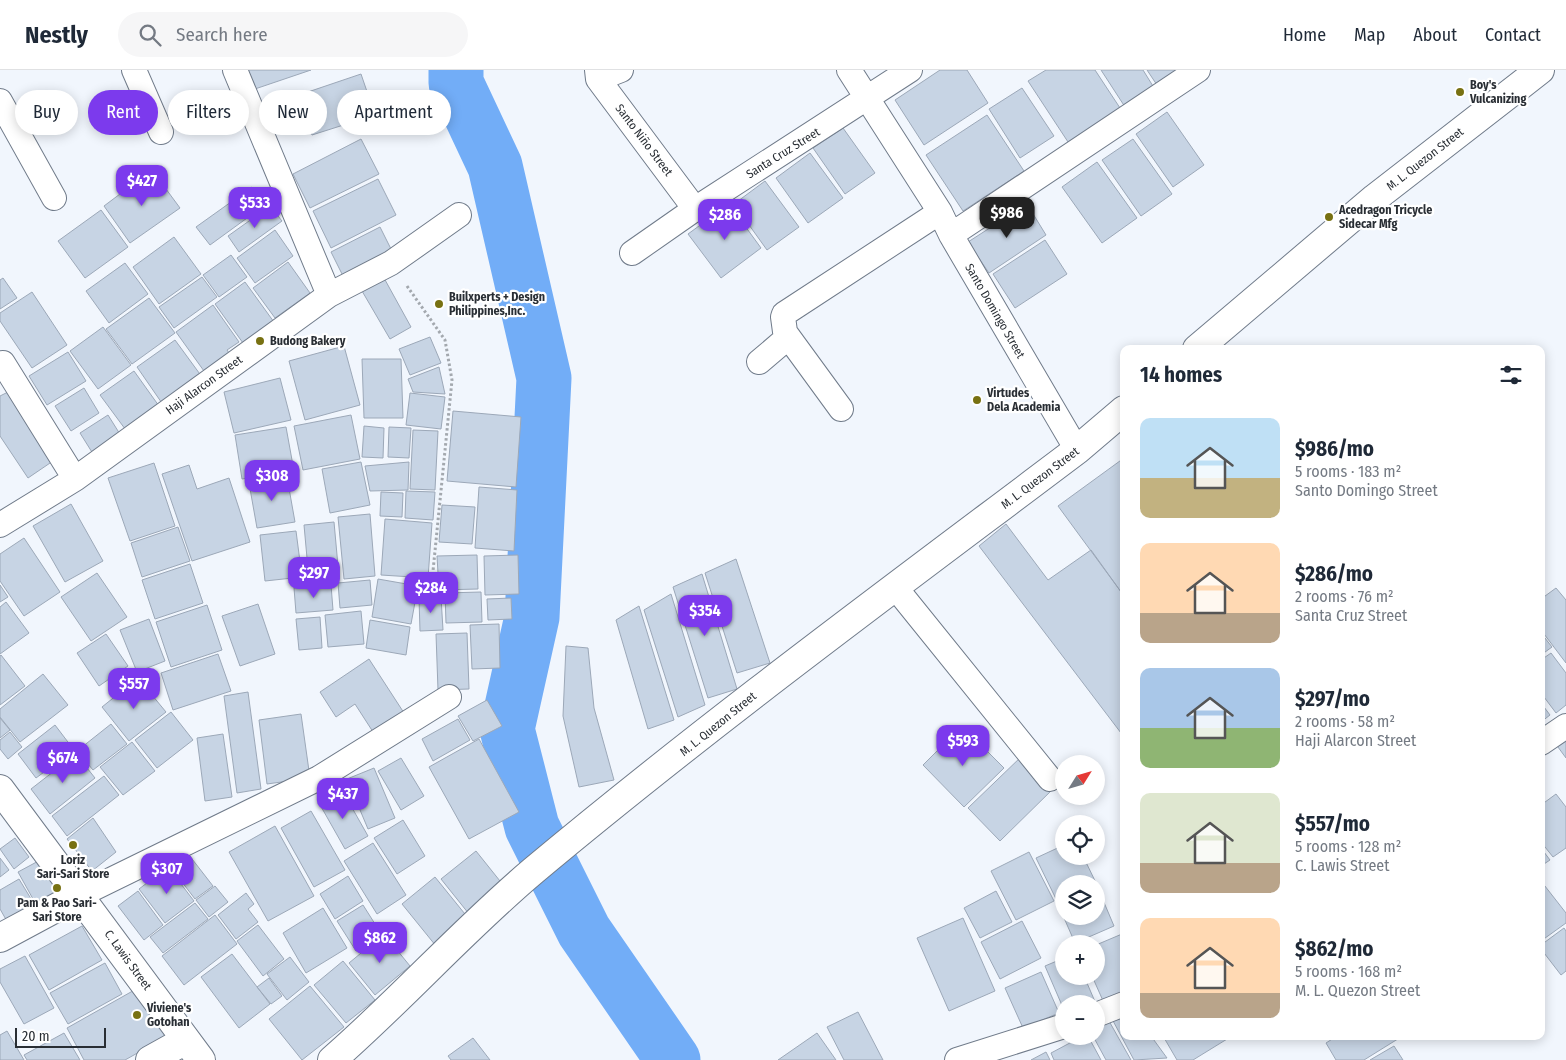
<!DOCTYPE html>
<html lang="en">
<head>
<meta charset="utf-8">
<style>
  :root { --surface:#fff; --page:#f6f6f7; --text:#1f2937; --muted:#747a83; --line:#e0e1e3; --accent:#7c3aed }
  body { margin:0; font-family:"Fira Sans Condensed",sans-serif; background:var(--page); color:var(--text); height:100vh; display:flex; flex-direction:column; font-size:19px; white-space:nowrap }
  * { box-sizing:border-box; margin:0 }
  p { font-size:16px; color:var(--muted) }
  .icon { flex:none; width:28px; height:28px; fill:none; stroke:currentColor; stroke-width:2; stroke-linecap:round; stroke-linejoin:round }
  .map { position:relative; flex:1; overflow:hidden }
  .details { position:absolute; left:1120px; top:275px; width:425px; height:695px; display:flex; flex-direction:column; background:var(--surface); border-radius:10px; box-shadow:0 2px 12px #0003 }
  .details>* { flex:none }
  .guide { position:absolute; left:15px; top:20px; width:475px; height:45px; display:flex; gap:10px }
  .needle { width:32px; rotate:53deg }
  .fabs { position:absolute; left:1055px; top:685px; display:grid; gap:10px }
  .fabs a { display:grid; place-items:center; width:50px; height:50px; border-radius:50%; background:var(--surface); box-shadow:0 2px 12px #0003; font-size:25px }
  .scale { position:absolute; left:15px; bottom:12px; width:91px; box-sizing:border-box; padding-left:5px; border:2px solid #292e34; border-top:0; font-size:14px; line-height:18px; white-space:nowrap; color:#292e34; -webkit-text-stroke:4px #fff; paint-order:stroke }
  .price { position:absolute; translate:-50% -42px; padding:0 11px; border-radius:10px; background:var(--accent); color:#fff; font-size:16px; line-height:32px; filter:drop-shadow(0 1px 2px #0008) }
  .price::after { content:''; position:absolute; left:50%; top:30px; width:15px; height:11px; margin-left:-8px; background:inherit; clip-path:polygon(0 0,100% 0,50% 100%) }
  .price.active { background:#222; color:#fff }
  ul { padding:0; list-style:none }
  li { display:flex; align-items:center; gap:15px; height:125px; padding:0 20px }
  li span { display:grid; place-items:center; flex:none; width:140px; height:100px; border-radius:10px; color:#555 }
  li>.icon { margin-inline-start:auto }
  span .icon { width:60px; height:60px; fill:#fffc; stroke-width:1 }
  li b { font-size:21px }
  h2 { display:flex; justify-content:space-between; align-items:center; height:60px; padding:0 20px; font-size:21px }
  .pill { padding:0 18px; border-radius:22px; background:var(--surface); box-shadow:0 2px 12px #0003; font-size:18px; line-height:45px }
  .pill.active { background:var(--accent); color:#fff }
  header { display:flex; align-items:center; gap:30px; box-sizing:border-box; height:70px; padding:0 25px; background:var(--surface); border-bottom:1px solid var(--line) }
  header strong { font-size:24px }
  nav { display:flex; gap:28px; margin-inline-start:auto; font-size:18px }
  .search { width:350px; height:45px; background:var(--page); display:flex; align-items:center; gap:12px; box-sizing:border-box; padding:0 18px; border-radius:28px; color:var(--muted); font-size:19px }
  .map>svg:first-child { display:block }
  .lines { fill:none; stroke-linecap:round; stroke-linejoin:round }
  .river { stroke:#72adf7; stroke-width:55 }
  .building { fill:#c7d4e4; stroke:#9ca8b8 }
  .minor-casing { stroke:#707b8a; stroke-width:26 }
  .tertiary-casing { stroke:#707b8a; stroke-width:30 }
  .path { stroke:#a3a8ae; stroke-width:3; stroke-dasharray:2.5 2.5; stroke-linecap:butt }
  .minor { stroke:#fff; stroke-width:24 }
  .tertiary { stroke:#fff; stroke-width:28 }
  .poi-dot { fill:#787112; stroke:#fff; stroke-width:2 }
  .labels { text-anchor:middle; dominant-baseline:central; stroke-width:4.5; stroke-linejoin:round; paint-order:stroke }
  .poi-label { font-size:12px; font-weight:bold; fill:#292e34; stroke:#fff; text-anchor:start }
  .street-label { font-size:12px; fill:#292e34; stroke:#fff }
</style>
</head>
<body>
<header>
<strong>Nestly</strong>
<div class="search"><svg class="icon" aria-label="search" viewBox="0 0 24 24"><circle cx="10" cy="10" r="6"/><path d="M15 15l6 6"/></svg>Search here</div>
<nav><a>Home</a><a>Map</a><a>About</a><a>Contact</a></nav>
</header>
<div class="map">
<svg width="1566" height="990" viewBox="0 0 1566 990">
  <rect width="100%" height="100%" fill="#f1f6fd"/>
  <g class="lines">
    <path class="river" d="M 456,0 L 456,13 L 495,96 L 544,308 L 532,547 L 507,659 L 532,757 L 584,861 L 673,990"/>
  </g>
  <path class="building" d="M 242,0 L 311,0 L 249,21 Z
    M 940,0 L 967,0 L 988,33 L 924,75 L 895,30 Z
    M 1046,0 L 1095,0 L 1122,41 L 1070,75 L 1028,11 Z
    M 1101,0 L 1143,0 L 1156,21 L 1127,40 Z
    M 1147,0 L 1186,0 L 1161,21 Z
    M 361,4 L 375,45 L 312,65 L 299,25 Z
    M 1022,18 L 1054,66 L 1020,88 L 989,39 Z
    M 1167,42 L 1204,95 L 1173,117 L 1136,64 Z
    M 987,45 L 1024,101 L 963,141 L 926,85 Z
    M 843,58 L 875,103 L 845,124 L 813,78 Z
    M 361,69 L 379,104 L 310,138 L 293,104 Z
    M 1133,69 L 1172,124 L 1141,146 L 1102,90 Z
    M 810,83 L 843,128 L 808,153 L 776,108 Z
    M 1097,92 L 1137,148 L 1102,173 L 1062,117 Z
    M 152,100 L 180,138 L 130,173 L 104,136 Z
    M 378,109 L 396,145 L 331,178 L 313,141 Z
    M 765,111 L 799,157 L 767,180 L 734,134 Z
    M 252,117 L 265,135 L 210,175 L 196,157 Z
    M 729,134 L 761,178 L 721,208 L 688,164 Z
    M 1027,134 L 1046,165 L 989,203 L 968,172 Z
    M 270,136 L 282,151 L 239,182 L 228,166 Z
    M 101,140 L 128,177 L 85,208 L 58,171 Z
    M 380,157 L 394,185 L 345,210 L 331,182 Z
    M 275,160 L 293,186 L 255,213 L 237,188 Z
    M 174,167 L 201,204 L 159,234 L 133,197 Z
    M 1045,170 L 1067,204 L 1015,238 L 993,204 Z
    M 231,185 L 247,207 L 219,227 L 203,205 Z
    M 288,192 L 310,223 L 275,248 L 253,218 Z
    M 125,193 L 148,224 L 109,253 L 86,221 Z
    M 202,207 L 217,227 L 174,258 L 159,237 Z
    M 3,208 L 17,228 L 0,239 L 0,210 Z
    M 384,208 L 411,257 L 390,269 L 362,221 Z
    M 245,212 L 279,259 L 248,280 L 215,234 Z
    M 32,222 L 67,275 L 32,298 L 0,251 L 0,243 Z
    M 149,228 L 175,263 L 132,294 L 106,259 Z
    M 213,235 L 239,272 L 227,280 L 234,290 L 209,308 L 176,262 Z
    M 103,257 L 131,295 L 98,319 L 70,281 Z
    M 430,267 L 441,293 L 410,305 L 399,279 Z
    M 175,270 L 205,311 L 166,339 L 137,297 Z
    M 344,276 L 360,335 L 305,350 L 289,291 Z
    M 68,282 L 86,311 L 47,335 L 29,306 Z
    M 362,289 L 401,289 L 403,348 L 364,348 Z
    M 439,297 L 445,324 L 413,322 L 408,309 Z
    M 134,301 L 164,343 L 131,367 L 100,325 Z
    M 280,308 L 291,350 L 234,363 L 224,322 Z
    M 84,318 L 99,343 L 71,361 L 55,336 Z
    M 8,322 L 53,391 L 28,408 L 0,366 L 0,326 Z
    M 410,323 L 445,327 L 441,359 L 406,355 Z
    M 453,341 L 521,347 L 516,417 L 447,411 Z
    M 108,345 L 123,369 L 95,387 L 80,363 Z
    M 351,345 L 360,389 L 303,400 L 294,356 Z
    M 364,356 L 384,358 L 383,388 L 362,387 Z
    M 286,357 L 294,401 L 242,409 L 235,365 Z
    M 389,357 L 411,358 L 409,388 L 388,387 Z
    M 413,360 L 438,361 L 435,420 L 410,419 Z
    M 1124,388 L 1124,526 L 1058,436 Z
    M 361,392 L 370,435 L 330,443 L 322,399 Z
    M 409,392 L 408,420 L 370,421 L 365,396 Z
    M 154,393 L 175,456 L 130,471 L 108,408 Z
    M 189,395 L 197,419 L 229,408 L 250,472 L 192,491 L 162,404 Z
    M 287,407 L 295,452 L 257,458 L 249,413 Z
    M 479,417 L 517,420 L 514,481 L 475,478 Z
    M 406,421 L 435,422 L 433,450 L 405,448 Z
    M 381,422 L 403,423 L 402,447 L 380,446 Z
    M 71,434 L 103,491 L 65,512 L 33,456 Z
    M 442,435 L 475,437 L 472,474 L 439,472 Z
    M 370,444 L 375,506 L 344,509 L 338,447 Z
    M 385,449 L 432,453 L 428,508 L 381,505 Z
    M 334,452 L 339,507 L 309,510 L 304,455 Z
    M 1006,454 L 1048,510 L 1091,480 L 1124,526 L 1124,661 L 1121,663 L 979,476 Z
    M 178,457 L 190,491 L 142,507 L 131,473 Z
    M 296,461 L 302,507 L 265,511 L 260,465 Z
    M 24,468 L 60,522 L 24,546 L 0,511 L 0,484 Z
    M 477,485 L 478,519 L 439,520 L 437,486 Z
    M 518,485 L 519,524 L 485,525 L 484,486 Z
    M 736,489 L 770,593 L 737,603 L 705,503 Z
    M 190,494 L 203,533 L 155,549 L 142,510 Z
    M 97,503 L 127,547 L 91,571 L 61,527 Z
    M 702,504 L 737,619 L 708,628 L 673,517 Z
    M 378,509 L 418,516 L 411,554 L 372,547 Z
    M 370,510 L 372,535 L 340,538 L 338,513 Z
    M 0,515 L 8,527 L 0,532 Z
    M 331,515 L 333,540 L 296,543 L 294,518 Z
    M 1556,518 L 1566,530 L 1566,593 L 1541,560 L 1541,529 Z
    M 481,522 L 482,552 L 446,553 L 445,523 Z
    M 671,524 L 705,635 L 678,647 L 644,540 Z
    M 441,527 L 443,560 L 420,561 L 419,528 Z
    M 511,528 L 512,549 L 488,550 L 487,529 Z
    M 6,532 L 29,563 L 0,584 L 0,537 Z
    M 258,534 L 275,584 L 240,596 L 222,546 Z
    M 207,535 L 222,580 L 171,597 L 156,552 Z
    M 639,536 L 674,650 L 648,659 L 616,550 Z
    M 361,541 L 364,574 L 328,577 L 325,545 Z
    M 320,547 L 322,578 L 299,580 L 296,549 Z
    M 149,549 L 165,591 L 137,602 L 120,560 Z
    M 370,550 L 410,557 L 406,585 L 366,578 Z
    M 499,554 L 500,598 L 472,599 L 470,555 Z
    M 467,563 L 469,619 L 438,620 L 436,564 Z
    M 1541,563 L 1552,577 L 1541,585 Z
    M 106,564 L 128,596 L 99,616 L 77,583 Z
    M 566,576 L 588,578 L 594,638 L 614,710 L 579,717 L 563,646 Z
    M 1551,583 L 1566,603 L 1566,635 L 1556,643 L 1541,623 L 1541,590 Z
    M 218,584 L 231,621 L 173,640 L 161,603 Z
    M 1,585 L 25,616 L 0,635 L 0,586 Z
    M 369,589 L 406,646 L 375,665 L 355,634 L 336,647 L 320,622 Z
    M 43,604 L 68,635 L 20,672 L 0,647 L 0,639 Z
    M 138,608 L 166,642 L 129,671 L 102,637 Z
    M 248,622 L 261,719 L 237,723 L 224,626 Z
    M 487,630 L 502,656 L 473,671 L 458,646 Z
    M 1541,633 L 1550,645 L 1541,652 Z
    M 171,642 L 193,670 L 157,698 L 135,670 Z
    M 301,644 L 310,708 L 267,714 L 259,650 Z
    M 0,648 L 10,660 L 0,668 Z
    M 458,649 L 470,670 L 433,691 L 422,669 Z
    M 111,654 L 127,674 L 93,700 L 77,681 Z
    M 55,655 L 74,680 L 36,708 L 18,684 Z
    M 962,656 L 1004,698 L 964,737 L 923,695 Z
    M 10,662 L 22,677 L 8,689 L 0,679 L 0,670 Z
    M 223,664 L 232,727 L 205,731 L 197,668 Z
    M 1566,665 L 1566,688 L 1555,673 Z
    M 479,669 L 519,742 L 469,769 L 429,697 Z
    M 132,672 L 155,701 L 123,725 L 100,697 Z
    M 76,684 L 95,708 L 50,744 L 31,719 Z
    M 1023,685 L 1055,717 L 1000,771 L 968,738 Z
    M 401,688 L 424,726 L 401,740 L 378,701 Z
    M 374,698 L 395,748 L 368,759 L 347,709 Z
    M 104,706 L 119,725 L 67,766 L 52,746 Z
    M 342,720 L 368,766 L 345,779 L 319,733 Z
    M 1556,724 L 1566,737 L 1566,778 L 1553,787 L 1541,772 L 1541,735 Z
    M 311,741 L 345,800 L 314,817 L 281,758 Z
    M 93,748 L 116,782 L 92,801 L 67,769 Z
    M 403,750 L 425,786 L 397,804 L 374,768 Z
    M 275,756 L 314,826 L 268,851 L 229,782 Z
    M 15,768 L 29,787 L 14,799 L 0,779 Z
    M 373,773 L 406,825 L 377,844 L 344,791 Z
    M 1064,775 L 1064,786 L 1083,786 L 1097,815 L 1064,814 L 1064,830 L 1058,833 L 1036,788 Z
    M 1541,778 L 1550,790 L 1541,796 Z
    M 476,781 L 504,816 L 469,844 L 441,809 Z
    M 1029,782 L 1054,831 L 1016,850 L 991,801 Z
    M 189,785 L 213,816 L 195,829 L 172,799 Z
    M 0,788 L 9,800 L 0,807 Z
    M 44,788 L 64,824 L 38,838 L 18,802 Z
    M 168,797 L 194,831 L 165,853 L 139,819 Z
    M 348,806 L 363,831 L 335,849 L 320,824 Z
    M 435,807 L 469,849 L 436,876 L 402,834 Z
    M 19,809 L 36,837 L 8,853 L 0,839 L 0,820 Z
    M 1541,811 L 1566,843 L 1566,853 L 1541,871 Z
    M 215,816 L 228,832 L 209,847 L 196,830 Z
    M 138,821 L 163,855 L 144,870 L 118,836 Z
    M 996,821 L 1012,852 L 980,868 L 964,838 Z
    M 246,823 L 254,834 L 248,839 L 258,852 L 236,869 L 218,845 Z
    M 1100,823 L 1114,856 L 1075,873 L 1061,841 L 1064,839 L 1064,846 L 1096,846 L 1096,825 Z
    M 195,833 L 208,849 L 163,883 L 150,867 Z
    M 363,835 L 382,865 L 356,881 L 337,851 Z
    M 323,838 L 347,878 L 306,903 L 283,863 Z
    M 215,845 L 237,874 L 184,915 L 162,886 Z
    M 963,848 L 995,921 L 949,941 L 917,868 Z
    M 1022,851 L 1041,888 L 1000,909 L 981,872 Z
    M 258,855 L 284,889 L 263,906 L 237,871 Z
    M 82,856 L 102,890 L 49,920 L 29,885 Z
    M 1564,858 L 1566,861 L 1566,901 L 1561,905 L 1541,879 L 1541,875 Z
    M 384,864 L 410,896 L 375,925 L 349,893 Z
    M 1122,864 L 1124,925 L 1104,933 L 1092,906 L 1096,906 L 1096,875 Z
    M 232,884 L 270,934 L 239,958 L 201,907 Z
    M 25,886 L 54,938 L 24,954 L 0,912 L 0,899 Z
    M 290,887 L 309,912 L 287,930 L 267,904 Z
    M 1064,888 L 1064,906 L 1084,906 L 1096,934 L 1064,934 L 1064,940 L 1045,896 Z
    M 343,891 L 375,930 L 346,953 L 314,915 Z
    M 105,893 L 122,924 L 68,954 L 50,923 Z
    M 1041,902 L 1059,943 L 1023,958 L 1005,918 Z
    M 269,908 L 282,926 L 271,934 L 257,917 Z
    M 310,916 L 344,957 L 302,990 L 269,949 Z
    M 138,918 L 166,967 L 125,990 L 84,990 L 67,958 Z
    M 858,942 L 883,990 L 844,990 L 827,957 Z
    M 1124,943 L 1124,966 L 1151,966 L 1167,988 L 1134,990 L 1112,949 Z
    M 1109,951 L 1131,990 L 1106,990 L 1093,966 L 1096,966 L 1096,958 Z
    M 7,961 L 24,990 L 0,990 L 0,965 Z
    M 64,963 L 80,990 L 27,990 L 24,985 Z
    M 817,963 L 836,990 L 778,990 Z
    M 1083,966 L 1088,966 L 1101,990 L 1054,990 L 1051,983 Z
    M 1163,966 L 1232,966 L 1193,990 L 1177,990 Z
    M 1337,966 L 1401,966 L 1401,967 L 1364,990 L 1336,990 L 1326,973 Z
    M 473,968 L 490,990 L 451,990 L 448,986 Z
    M 1394,976 L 1403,990 L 1370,990 Z
    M 1046,982 L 1050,990 L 1031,990 Z"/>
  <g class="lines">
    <defs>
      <path id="minor" d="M 134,0 L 161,62
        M 235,0 L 329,225
        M 597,0 L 598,9 L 695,139
        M 849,0 L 940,142 L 951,165 L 1077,380
        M 598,9 L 621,0
        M 0,31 L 54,128
        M 951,165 L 1198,0
        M 632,183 L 695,139 L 910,0
        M 787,265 L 841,339
        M 759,292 L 786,269 L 783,247 L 784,244 L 940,142
        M 3,293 L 75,409
        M 0,455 L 75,409 L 329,225 L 391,193 L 459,145
        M 895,517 L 1050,709
        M 1541,673 L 1566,656
        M 80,825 L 319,708 L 449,627
        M 1096,945 L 1124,934
        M 957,990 L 1064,956"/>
      <path id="tertiary" d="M 1197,279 L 1375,128 L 1540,0
        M 0,719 L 201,990
        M 0,868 L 80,825
        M 150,990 L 186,970
        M 332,990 C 401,930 463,860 533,801 C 709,654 894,518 1077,380 L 1124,340"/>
    </defs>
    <use href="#minor" class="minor-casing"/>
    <use href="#tertiary" class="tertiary-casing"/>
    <path class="path" d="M 407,216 L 445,270 L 452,310 L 433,501"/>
    <use href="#minor" class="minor"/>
    <use href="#tertiary" class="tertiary"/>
  </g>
  <g class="poi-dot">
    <circle cx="1460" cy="22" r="5"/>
    <circle cx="1329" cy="147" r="5"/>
    <circle cx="439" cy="234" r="5"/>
    <circle cx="260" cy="271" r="5"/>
    <circle cx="977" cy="330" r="5"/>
    <circle cx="73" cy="775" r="5"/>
    <circle cx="57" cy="818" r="5"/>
    <circle cx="137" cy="945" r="5"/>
  </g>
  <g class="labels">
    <g class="poi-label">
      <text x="1470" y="15">Boy's<tspan x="1470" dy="14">Vulcanizing</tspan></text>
      <text x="1339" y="140">Acedragon Tricycle<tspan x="1339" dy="14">Sidecar Mfg</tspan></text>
      <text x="449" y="227">Builxperts + Design<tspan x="449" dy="14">Philippines,Inc.</tspan></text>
      <text x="270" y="271">Budong Bakery</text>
      <text x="987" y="323">Virtudes<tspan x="987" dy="14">Dela Academia</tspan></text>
      <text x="73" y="790" text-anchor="middle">Loriz<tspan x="73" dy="14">Sari-Sari Store</tspan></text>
      <text x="57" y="833" text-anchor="middle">Pam &amp; Pao Sari-<tspan x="57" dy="14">Sari Store</tspan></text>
      <text x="147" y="938">Viviene's<tspan x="147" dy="14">Gotohan</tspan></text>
    </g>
    <g class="street-label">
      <text transform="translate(644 70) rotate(53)">Santo Niño Street</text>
      <text transform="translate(783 83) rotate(-32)">Santa Cruz Street</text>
      <text transform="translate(1425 89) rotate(-38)">M. L. Quezon Street</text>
      <text transform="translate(995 241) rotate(60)">Santo Domingo Street</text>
      <text transform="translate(204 315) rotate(-36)">Haji Alarcon Street</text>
      <text transform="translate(1040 408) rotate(-37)">M. L. Quezon Street</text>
      <text transform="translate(718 654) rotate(-39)">M. L. Quezon Street</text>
      <text transform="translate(128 890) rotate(54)">C. Lawis Street</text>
    </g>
  </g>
</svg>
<div class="fabs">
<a><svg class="needle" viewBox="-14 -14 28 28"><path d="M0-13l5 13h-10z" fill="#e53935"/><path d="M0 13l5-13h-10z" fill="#747a83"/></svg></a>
<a><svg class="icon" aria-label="locate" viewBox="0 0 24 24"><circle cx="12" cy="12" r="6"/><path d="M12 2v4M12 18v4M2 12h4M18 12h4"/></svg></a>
<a><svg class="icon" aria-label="layers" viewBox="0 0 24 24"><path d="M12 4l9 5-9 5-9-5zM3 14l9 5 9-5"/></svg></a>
<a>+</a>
<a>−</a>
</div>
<div class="scale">20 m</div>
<b class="price" style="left:142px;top:137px">$427</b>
<b class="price" style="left:255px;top:159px">$533</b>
<b class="price active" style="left:1007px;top:169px">$986</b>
<b class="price" style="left:725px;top:171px">$286</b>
<b class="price" style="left:272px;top:432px">$308</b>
<b class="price" style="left:314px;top:529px">$297</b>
<b class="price" style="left:431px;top:544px">$284</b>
<b class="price" style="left:705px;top:567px">$354</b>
<b class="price" style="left:134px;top:640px">$557</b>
<b class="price" style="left:963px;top:697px">$593</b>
<b class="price" style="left:63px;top:714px">$674</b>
<b class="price" style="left:343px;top:750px">$437</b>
<b class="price" style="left:167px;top:825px">$307</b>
<b class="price" style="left:380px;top:894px">$862</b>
<div class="guide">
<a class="pill">Buy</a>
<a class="pill active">Rent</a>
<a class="pill">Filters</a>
<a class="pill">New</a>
<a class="pill">Apartment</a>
</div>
<section class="details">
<h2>14 homes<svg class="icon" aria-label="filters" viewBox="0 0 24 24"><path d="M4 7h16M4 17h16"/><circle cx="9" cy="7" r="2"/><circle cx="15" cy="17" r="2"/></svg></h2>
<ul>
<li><span style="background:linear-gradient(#bfe0f5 60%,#c2b280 0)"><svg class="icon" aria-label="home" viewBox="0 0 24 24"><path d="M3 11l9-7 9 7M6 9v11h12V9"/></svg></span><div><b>$986/mo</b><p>5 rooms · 183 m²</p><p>Santo Domingo Street</p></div></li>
<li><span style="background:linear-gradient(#ffd9b3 70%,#b9a48a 0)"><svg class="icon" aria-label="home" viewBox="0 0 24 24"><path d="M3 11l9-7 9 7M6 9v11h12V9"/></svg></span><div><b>$286/mo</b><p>2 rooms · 76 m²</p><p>Santa Cruz Street</p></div></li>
<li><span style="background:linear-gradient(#a9c7e8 60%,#8fb573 0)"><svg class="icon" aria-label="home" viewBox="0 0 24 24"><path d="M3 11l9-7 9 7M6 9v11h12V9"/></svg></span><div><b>$297/mo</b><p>2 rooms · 58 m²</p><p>Haji Alarcon Street</p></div></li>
<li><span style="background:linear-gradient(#dfe7d0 70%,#b9a48a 0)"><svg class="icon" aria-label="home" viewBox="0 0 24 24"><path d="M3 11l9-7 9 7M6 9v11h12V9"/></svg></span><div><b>$557/mo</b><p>5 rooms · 128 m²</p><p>C. Lawis Street</p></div></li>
<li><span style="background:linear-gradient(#ffd9b3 75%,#b9a48a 0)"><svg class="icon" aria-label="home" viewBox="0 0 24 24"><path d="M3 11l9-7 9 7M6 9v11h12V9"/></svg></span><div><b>$862/mo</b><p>5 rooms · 168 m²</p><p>M. L. Quezon Street</p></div></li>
</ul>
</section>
</div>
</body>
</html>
